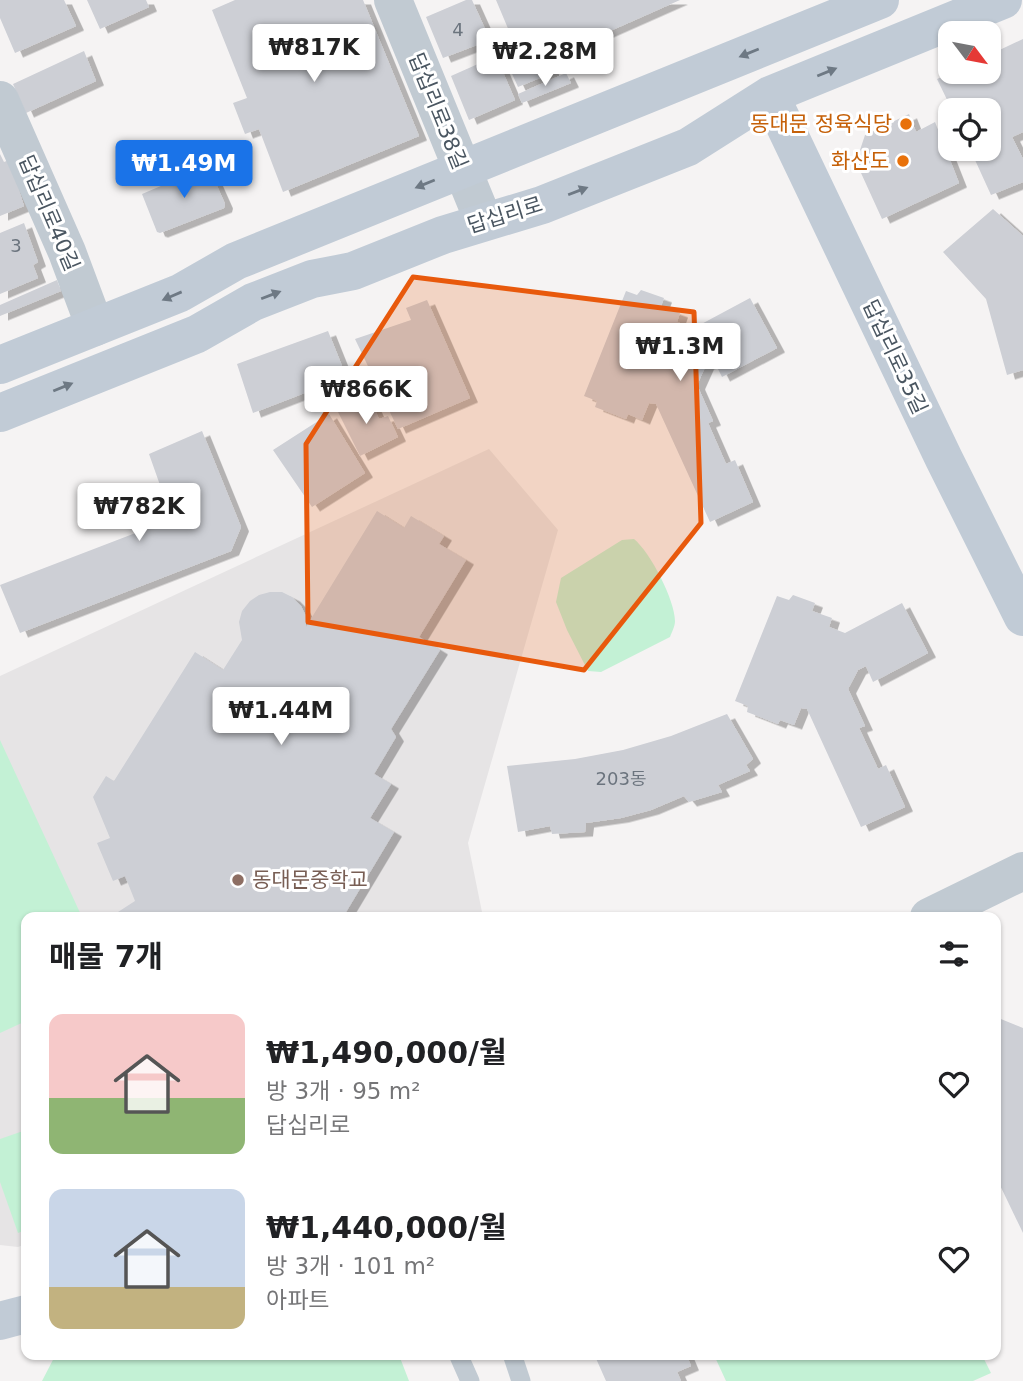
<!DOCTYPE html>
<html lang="ko">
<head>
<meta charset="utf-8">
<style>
  :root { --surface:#fff; --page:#f6f6f6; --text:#202124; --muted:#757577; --accent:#1a73e8 }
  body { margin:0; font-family:"DejaVu Sans","Noto Sans KR",sans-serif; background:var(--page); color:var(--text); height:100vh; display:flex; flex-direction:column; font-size:26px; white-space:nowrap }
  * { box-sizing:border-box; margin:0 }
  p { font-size:23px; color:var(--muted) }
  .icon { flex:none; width:38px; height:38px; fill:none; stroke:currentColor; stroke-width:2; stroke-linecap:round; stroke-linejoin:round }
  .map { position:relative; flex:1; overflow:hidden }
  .details { position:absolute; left:21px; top:912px; width:980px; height:448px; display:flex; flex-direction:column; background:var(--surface); border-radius:14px; box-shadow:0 2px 5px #0004 }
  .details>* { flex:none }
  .needle { width:46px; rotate:122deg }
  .controls { position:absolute; left:938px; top:21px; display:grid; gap:14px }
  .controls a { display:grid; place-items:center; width:63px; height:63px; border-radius:14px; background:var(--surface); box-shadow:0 2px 5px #0004; font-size:35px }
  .price { position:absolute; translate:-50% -60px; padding:0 16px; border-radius:7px; background:#fff; color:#222; font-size:23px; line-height:46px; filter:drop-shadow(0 2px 4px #0008) }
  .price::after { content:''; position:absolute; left:50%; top:42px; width:21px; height:16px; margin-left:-10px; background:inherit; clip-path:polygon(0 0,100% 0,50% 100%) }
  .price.selected { background:var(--accent); color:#fff }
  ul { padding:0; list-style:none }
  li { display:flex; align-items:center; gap:21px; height:175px; padding:0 28px }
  li span { display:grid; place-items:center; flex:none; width:196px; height:140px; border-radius:14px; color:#555 }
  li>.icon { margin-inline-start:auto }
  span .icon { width:84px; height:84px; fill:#fffc; stroke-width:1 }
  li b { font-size:30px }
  h2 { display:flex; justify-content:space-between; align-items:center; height:84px; padding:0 28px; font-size:30px }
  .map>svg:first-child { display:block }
  .education { fill:#e6e4e5 }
  .green { fill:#c3f1d5 }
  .building { fill:#cdcfd5; filter:url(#shadow) }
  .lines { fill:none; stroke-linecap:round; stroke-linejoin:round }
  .lane { stroke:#c1cad2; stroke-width:19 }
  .street { stroke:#c1cad2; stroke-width:38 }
  .secondary { stroke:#c1cbd6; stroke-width:38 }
  .oneway { fill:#6e7984 }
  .marked { fill:#e8590c; fill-opacity:0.2; stroke:#e8590c; stroke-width:5; stroke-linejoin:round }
  .food-dot { fill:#e8710a; stroke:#fff; stroke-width:2.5 }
  .education-dot { fill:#8d6e63; stroke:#fff; stroke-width:2.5 }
  .labels { text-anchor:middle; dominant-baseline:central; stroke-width:6; stroke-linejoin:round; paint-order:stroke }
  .number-label { font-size:18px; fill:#6b747e }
  .street-label { font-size:21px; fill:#4a5661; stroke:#fff }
  .food-label { font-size:21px; fill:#c56008; stroke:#fff; text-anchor:end }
  .education-label { font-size:21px; fill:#785e54; stroke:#fff; text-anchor:start }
</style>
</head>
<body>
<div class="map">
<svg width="1023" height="1381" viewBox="0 0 1023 1381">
  <defs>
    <filter id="shadow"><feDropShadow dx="8" dy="4.5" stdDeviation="0" flood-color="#0004"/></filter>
  </defs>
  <rect width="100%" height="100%" fill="#f5f3f3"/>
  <path class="education" d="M 489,449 L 558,530 L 468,843 L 483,917 L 26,917 L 26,1244 L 18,1247 L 0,1245 L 0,676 Z"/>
  <path class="green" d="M 634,539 C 650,552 675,600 675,621 C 675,626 672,632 670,637 L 601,672 L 588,671 L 567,630 L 556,602 L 561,578 L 622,540 Z
    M 0,740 L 82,917 L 26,917 L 26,1021 L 0,1033 Z
    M 26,1130 L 26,1230 L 18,1233 L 0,1182 L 0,1139 Z
    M 56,1354 L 399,1355 L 409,1381 L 42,1381 Z
    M 714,1355 L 982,1355 L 991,1373 L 973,1381 L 726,1381 Z"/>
  <path class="building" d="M 0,0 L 64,0 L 76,26 L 15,53 L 0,18 Z
    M 87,0 L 146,0 L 149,7 L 100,29 Z
    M 235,0 L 363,0 L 419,136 L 283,192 L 259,129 L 245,134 L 233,103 L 247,98 L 212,10 Z
    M 466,0 L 472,0 L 490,40 L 443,58 L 426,17 Z
    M 496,0 L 680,0 L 547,59 L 552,73 L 518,87 L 504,56 L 517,50 Z
    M 1023,39 L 1023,132 L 1012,137 L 1023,159 L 1023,182 L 991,195 L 970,149 L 989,149 L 989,110 L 952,110 L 937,79 L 953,72 L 989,72 L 989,55 Z
    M 84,51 L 96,81 L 26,113 L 13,84 Z
    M 496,56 L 515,100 L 469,120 L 451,76 Z
    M 566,73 L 571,83 L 522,103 L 518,94 Z
    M 909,114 L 916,132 L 935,122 L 959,183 L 882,219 L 856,162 L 865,135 Z
    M 0,154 L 4,162 L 9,160 L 24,206 L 0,216 Z
    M 208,166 L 225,204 L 224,208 L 160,233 L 157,232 L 142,194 Z
    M 993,209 L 1023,236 L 1023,370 L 1007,375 L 986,299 L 943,252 Z
    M 24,223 L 38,262 L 33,265 L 38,278 L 0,294 L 0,233 Z
    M 57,280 L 61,291 L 0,316 L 0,305 Z
    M 641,290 L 664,298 L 661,306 L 680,313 L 677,322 L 694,328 L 750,298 L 777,348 L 722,377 L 714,361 L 706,365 L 697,385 L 713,421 L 708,423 L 726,464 L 735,460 L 753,502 L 710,522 L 656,404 L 649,403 L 642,420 L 628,414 L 626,419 L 595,407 L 597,401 L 584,396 L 626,291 L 637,295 Z
    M 427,300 L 470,398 L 398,429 L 355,339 L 411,320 L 406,308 Z
    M 328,331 L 350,386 L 318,400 L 315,389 L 253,413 L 237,364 Z
    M 368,395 L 379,419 L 388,416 L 398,437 L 360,456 L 337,410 Z
    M 329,414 L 365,473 L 312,507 L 273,450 Z
    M 202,431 L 241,527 L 231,551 L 20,633 L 0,585 L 172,519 L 149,454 Z
    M 377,511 L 404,528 L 411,516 L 444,536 L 439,544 L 466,560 L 419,637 L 440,650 L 391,729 L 396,737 L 374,774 L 391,784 L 370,818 L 394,832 L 343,917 L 114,917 L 118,912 L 135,901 L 125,876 L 113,881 L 97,843 L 110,838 L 93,797 L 106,776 L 114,781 L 195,652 L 223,670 L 242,640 L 239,622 L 242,611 L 250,601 L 259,595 L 270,592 L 282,592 L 292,597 L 301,606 L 306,616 L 306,627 Z
    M 793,595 L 815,603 L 812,611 L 832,618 L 829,627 L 845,633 L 902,603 L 928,653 L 873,682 L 866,666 L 858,670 L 848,689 L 865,726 L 859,728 L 878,769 L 886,765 L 905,807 L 861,827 L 807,709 L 801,708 L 794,725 L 780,720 L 778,724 L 747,712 L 748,706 L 735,701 L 777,596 L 789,600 Z
    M 727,714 L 753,759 L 746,765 L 750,771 L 718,785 L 722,792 L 689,802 L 684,796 L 651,810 L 621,818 L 586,823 L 585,832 L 552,834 L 550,826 L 518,832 L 507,766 L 575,759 L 623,750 L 671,736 Z
    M 996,1017 L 1023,1028 L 1023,1233 L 996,1177 Z
    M 594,1354 L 686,1354 L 691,1366 L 677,1372 L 681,1381 L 606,1381 Z"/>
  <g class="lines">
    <path class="lane" d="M 458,1354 L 470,1381
      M 512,1354 L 521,1381"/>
    <path class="street" d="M 393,0 L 484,222
      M 0,100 L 67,252 L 95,327
      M 929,917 L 1023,871"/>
    <path class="secondary" d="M 770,95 L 944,459 L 1023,617
      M 0,365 L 180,293 L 236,261 L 880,0
      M 0,413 L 197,334 L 253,302 L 312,279 L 353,271 L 443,235 L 542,205 L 688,147 L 770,95 L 1003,0
      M 0,1321 L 26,1314"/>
  </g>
  <defs><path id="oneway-solid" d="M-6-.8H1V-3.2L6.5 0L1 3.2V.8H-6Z" transform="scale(1.75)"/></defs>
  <g class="oneway">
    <use href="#oneway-solid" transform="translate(749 53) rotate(158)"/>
    <use href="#oneway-solid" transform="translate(827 72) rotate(-22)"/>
    <use href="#oneway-solid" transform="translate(425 184) rotate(158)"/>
    <use href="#oneway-solid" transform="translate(578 191) rotate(-21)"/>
    <use href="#oneway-solid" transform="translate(271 295) rotate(-21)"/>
    <use href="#oneway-solid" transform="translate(172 296) rotate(157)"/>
    <use href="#oneway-solid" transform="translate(63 387) rotate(-22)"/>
  </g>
  <path class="marked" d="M 413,277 L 694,312 L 701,523 L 584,670 L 308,622 L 306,444 Z"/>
  <g class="food-dot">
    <circle cx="906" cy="124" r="7"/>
    <circle cx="903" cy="161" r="7"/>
  </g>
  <circle class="education-dot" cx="238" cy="880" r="7"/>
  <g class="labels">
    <g class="number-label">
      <text x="458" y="29">4</text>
      <text x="16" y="245">3</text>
      <text x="621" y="778">203동</text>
    </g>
    <g class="street-label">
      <text transform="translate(438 111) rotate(68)">답십리로38길</text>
      <text transform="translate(49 213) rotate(67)">답십리로40길</text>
      <text transform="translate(505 215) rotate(-17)">답십리로</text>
      <text transform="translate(895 357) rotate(65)">답십리로35길</text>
    </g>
    <g class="food-label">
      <text x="892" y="124">동대문 정육식당</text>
      <text x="889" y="161">화산도</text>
    </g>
    <g class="education-label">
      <text x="252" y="880">동대문중학교</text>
    </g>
  </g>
</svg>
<div class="controls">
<a><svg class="needle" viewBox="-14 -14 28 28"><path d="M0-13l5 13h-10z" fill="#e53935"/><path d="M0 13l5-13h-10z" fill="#757577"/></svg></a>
<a><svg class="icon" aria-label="locate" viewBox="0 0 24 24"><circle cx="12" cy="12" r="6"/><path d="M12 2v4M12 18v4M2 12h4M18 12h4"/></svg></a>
</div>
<b class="price" style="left:314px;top:84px">₩817K</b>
<b class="price" style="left:545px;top:88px">₩2.28M</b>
<b class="price selected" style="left:184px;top:200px">₩1.49M</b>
<b class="price" style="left:680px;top:383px">₩1.3M</b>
<b class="price" style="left:366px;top:426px">₩866K</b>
<b class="price" style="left:139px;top:543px">₩782K</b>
<b class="price" style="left:281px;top:747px">₩1.44M</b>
<section class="details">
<h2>매물 7개<svg class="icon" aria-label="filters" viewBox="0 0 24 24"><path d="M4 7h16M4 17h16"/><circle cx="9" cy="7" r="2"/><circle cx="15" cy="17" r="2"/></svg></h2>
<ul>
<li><span style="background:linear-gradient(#f6c9c9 60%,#8fb573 0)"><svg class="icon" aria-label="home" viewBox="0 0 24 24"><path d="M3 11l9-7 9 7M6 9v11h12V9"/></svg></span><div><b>₩1,490,000/월</b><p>방 3개 · 95 m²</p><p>답십리로</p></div><svg class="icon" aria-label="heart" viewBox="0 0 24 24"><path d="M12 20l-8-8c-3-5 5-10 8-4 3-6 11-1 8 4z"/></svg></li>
<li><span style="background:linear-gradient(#c9d6e8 70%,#c2b280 0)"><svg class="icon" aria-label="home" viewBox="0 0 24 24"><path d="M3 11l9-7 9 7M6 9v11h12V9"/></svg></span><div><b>₩1,440,000/월</b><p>방 3개 · 101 m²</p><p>아파트</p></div><svg class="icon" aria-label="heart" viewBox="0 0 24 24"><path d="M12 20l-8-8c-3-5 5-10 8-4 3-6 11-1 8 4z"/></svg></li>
</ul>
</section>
</div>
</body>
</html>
